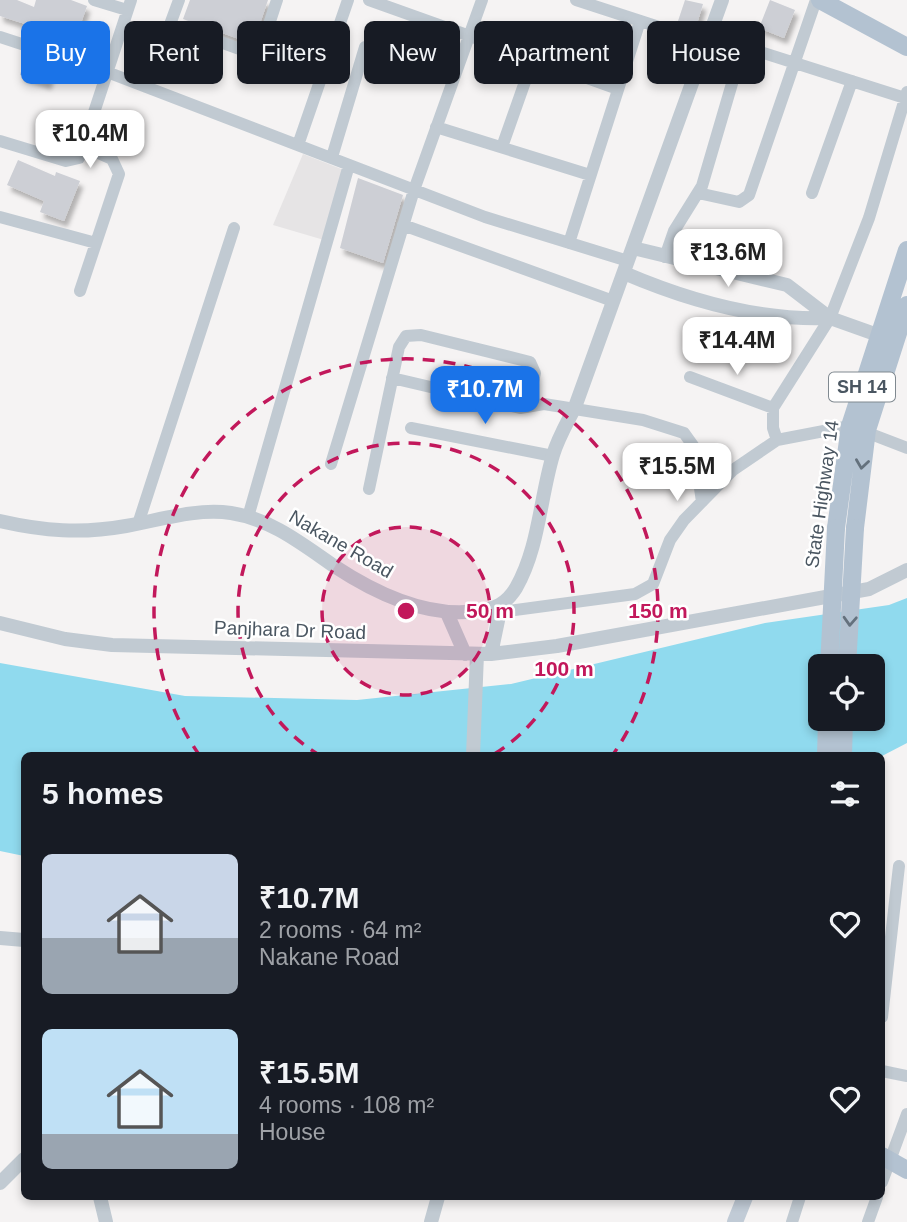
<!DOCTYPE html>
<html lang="en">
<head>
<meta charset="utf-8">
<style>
  :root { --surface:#171b24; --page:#242831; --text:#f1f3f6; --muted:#9ea1a6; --accent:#1a73e8 }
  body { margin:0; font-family:Helvetica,sans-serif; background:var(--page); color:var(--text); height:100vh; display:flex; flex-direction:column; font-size:26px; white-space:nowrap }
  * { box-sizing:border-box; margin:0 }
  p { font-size:23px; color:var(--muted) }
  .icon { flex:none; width:38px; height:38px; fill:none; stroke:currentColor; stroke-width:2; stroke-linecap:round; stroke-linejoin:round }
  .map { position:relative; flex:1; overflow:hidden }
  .drawer { position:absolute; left:21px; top:752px; width:864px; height:448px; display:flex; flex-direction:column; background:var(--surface); border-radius:10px; box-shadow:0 4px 10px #0003 }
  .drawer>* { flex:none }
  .guide { position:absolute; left:21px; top:21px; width:866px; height:63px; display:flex; gap:14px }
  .fabs { position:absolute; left:808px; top:654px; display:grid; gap:14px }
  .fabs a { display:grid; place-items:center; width:77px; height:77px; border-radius:10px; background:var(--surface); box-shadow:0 4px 10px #0003; font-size:35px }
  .price { position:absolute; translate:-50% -60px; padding:0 16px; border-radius:14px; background:#fff; color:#222; font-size:23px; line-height:46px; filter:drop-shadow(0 2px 4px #0008) }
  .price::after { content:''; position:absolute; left:50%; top:42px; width:21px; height:16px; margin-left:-10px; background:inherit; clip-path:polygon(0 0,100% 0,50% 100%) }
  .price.selected { background:var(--accent); color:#fff }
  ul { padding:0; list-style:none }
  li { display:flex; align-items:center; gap:21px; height:175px; padding:0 21px }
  li span { display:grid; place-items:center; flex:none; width:196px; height:140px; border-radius:10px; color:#555 }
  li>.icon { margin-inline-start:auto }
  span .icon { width:84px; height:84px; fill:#fffc; stroke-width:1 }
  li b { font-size:30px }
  h2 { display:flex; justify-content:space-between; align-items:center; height:84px; padding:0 21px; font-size:30px }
  .pill { padding:0 24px; border-radius:10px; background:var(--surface); box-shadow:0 4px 10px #0003; font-size:24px; line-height:63px }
  .pill.selected { background:var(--accent); color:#fff }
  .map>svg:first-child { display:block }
  .education { fill:#e6e4e5 }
  .water { fill:#90daee; fill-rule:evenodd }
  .building { fill:#cdcfd5; filter:url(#shadow) }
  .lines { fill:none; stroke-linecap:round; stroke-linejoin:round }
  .minor { stroke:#c1cad2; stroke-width:12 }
  .tertiary { stroke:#c1cad2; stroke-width:14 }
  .secondary { stroke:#c1cbd6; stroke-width:16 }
  .primary { stroke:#b3c2d1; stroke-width:18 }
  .primary-bridge { stroke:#b3c2d1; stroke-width:18 }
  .oneway { stroke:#64717d }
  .ring { fill:none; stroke:#c2185b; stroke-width:3.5; stroke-dasharray:12 9 }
  .labels { text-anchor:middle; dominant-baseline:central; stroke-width:5; stroke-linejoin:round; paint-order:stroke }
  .shield { fill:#fff; stroke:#808990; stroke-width:2 }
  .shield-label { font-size:18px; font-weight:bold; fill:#4a5661 }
  .street-label { font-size:19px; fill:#4a5661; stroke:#fff }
  .centre { fill:#c2185b; stroke:#fff; stroke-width:3.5 }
  .ring-label { font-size:21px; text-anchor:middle; font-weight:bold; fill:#c2185b; stroke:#fff; stroke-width:5; stroke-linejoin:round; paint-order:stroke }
</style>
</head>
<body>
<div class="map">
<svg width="907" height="1222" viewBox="0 0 907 1222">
  <defs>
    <filter id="shadow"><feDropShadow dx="3.5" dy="6" stdDeviation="2" flood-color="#0004"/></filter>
  </defs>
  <rect width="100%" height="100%" fill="#f5f3f3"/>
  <path class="education" d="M 303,154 L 344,170 L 324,240 L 273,225 Z"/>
  <path class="water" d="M 907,598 L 907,743 L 882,756 L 24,756 L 24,856 L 0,851 L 0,663 L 185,696 L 357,700 L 511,684 L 765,623 L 889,605 ZM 821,667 L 873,667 L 873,719 L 821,719 Z"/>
  <path class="building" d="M 0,0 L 17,0 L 34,7 L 36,0 L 71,0 L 87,6 L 73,46 L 45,36 L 47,31 L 0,16 Z
    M 190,0 L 268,0 L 253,44 L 183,19 Z
    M 685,0 L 703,4 L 696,27 L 678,21 Z
    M 770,0 L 795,10 L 784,38 L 759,28 Z
    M 24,60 L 52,69 L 48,84 L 20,75 Z
    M 18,160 L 55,176 L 56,172 L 80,181 L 64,221 L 40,212 L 44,201 L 7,185 Z
    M 358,178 L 403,195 L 383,263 L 340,248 Z"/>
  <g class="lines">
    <path class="minor" d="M 94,0 L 127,10
      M 369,0 L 618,89
      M 576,0 L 705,42
      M 170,24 L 321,78
      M 707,35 L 905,98
      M 0,37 L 107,72 L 485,217 L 628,261
      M 259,55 L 277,0
      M 147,87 L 179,0
      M 436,127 L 590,175
      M 0,141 L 66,161 L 79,158 L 131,0
      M 298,145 L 348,0
      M 502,147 L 533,59
      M 332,157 L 365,47
      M 698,193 L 739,202 L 749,195 L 816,0
      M 812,193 L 852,81
      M 0,217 L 96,243
      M 403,225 L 613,301
      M 569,243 L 640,21
      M 665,257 L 674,231 L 702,186 L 743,46
      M 80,291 L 119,174 L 112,159 L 85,147
      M 690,377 L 773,408
      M 392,378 L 520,408 L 544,404 L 643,420 L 684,433 L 694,447 L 702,502
      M 411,428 L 553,456
      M 777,440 L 773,428 L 773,408 L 830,318 L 869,218 L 907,92
      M 331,464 L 414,190 L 482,0
      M 369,489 L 399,347 L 406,336 L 421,335 L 530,362 L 535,373 L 527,407
      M 248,517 L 349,165
      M 138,524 L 234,228
      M 500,612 L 635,594 L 653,584 L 670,540 L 684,520 L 733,470 L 777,440 L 850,426 L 907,448
      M 882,1017 L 899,866
      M 882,1071 L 907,1076
      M 882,1182 L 907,1114
      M 792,1222 L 800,1197
      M 868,1222 L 877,1197"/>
    <path class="tertiary" d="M 633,248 L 787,285 L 830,318 L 889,339
      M 624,273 C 687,300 761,321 830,318
      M 0,521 C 44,531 81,534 126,526 C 160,520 196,508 231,513 C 271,519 302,544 334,566 C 375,593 428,618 477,611 C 495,609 506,604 516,588 C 539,548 540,498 553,455 C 558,438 567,423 575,407 L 722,0
      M 447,613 L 465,654
      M 0,623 L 65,639 L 112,645 L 491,654 L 557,646 L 869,589 L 907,570
      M 491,654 L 501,606
      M 473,756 L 477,654
      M 0,938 L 24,940
      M 0,1183 L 24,1159
      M 100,1197 L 106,1222
      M 431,1222 L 438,1197"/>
    <path class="secondary" d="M 735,1222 L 745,1197"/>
    <path class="primary" d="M 820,0 L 907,47
      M 836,528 L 850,426 L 907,250
      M 855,528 L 867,430 L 907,305
      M 826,756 L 827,719
      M 843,756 L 844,719
      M 882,1156 L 907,1170"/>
    <path class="primary-bridge" d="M 829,667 L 836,528
      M 847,667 L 855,528"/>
  </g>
  <defs><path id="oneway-chevron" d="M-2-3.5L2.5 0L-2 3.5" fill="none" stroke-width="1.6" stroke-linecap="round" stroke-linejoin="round" transform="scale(1.75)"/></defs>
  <g class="oneway">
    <use href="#oneway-chevron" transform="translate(862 464) rotate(98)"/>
    <use href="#oneway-chevron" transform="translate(850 621) rotate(93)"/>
  </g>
  <circle cx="406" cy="611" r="84" fill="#c2185b" fill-opacity=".12"/>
  <g class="ring">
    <circle cx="406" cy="611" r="84"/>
    <path d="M321 756A168 168 0 1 1 491 756"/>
    <path d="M200 756A252 252 0 1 1 612 756"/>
  </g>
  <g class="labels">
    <rect class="shield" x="829" y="372.5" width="66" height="29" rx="5"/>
    <g class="shield-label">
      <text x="862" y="387">SH 14</text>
    </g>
    <g class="street-label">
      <text transform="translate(822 494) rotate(-82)">State Highway 14</text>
      <text transform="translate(341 544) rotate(30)">Nakane Road</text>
      <text transform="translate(290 630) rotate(2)">Panjhara Dr Road</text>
    </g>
  </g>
  <circle cx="406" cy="611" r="10" class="centre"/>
  <g class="ring-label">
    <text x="490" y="618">50 m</text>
    <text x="658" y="618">150 m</text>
    <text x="564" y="676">100 m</text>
  </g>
</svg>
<div class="fabs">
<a><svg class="icon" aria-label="locate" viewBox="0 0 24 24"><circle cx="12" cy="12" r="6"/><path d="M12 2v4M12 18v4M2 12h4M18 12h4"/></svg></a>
</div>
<b class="price" style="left:90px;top:170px">₹10.4M</b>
<b class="price" style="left:728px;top:289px">₹13.6M</b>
<b class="price" style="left:737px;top:377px">₹14.4M</b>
<b class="price selected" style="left:485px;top:426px">₹10.7M</b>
<b class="price" style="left:677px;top:503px">₹15.5M</b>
<div class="guide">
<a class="pill selected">Buy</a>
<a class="pill">Rent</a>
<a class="pill">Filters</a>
<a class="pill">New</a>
<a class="pill">Apartment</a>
<a class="pill">House</a>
</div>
<section class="drawer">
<h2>5 homes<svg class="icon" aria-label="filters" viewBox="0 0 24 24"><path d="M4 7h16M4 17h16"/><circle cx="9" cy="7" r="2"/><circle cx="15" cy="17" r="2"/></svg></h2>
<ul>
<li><span style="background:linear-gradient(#c9d6e8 60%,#9aa5b1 0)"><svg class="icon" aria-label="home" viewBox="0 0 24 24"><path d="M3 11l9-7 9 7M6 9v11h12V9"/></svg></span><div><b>₹10.7M</b><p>2 rooms · 64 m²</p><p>Nakane Road</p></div><svg class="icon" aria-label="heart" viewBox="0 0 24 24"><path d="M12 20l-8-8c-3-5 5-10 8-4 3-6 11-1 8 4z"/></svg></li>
<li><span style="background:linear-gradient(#bfe0f5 75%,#9aa5b1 0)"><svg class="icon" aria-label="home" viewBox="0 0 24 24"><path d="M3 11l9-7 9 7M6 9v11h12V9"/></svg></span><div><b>₹15.5M</b><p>4 rooms · 108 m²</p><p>House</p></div><svg class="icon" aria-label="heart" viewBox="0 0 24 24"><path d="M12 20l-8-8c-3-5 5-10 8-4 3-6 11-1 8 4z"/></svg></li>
</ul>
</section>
</div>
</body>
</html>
